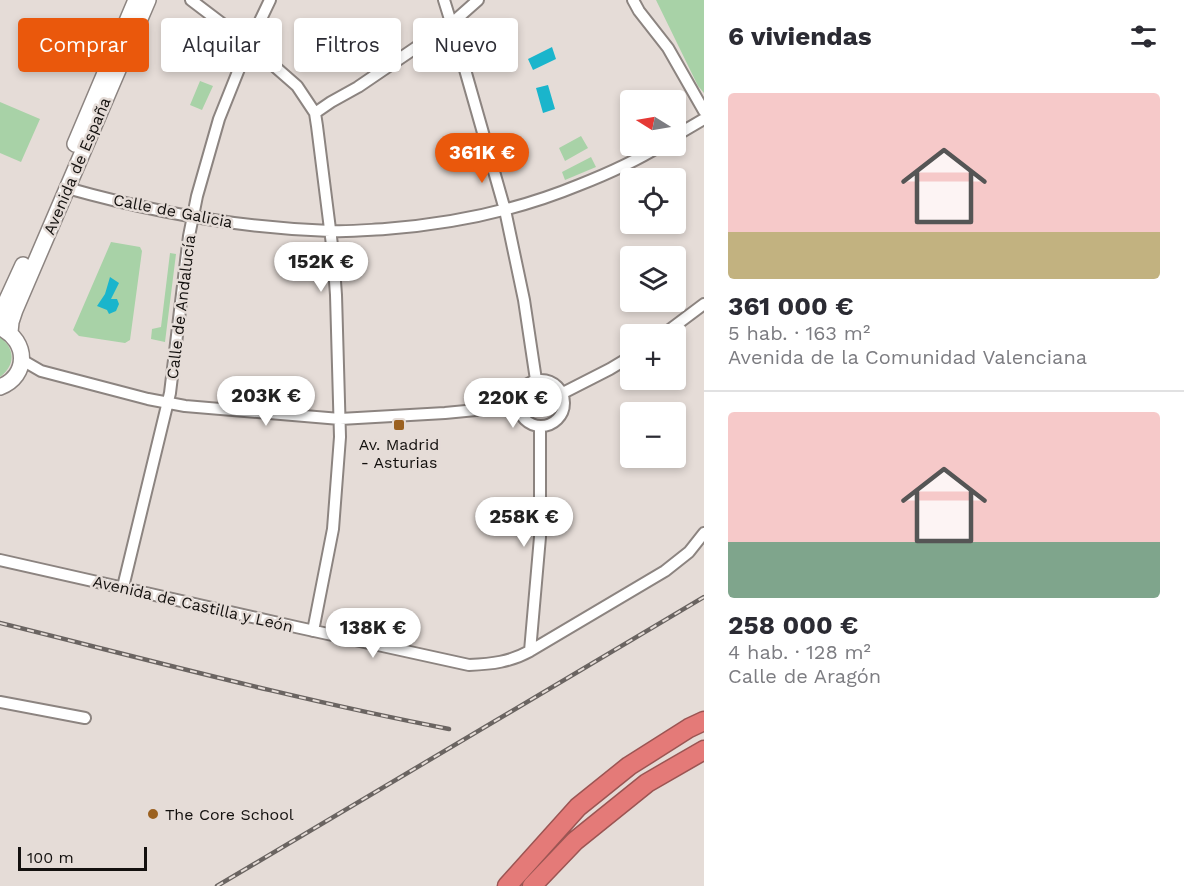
<!DOCTYPE html>
<html lang="es">
<head>
<meta charset="utf-8">
<style>
  :root { --surface:#fff; --page:#f7f7f7; --text:#2b2b33; --muted:#7c7c81; --line:#e1e1e2; --accent:#ea580c }
  body { margin:0; font-family:"Work Sans",sans-serif; background:var(--page); color:var(--text); height:100vh; display:flex; flex-direction:column; font-size:22px; white-space:nowrap }
  * { box-sizing:border-box; margin:0 }
  p { font-size:20px; color:var(--muted) }
  .icon { flex:none; width:33px; height:33px; fill:none; stroke:currentColor; stroke-width:2; stroke-linecap:round; stroke-linejoin:round }
  .map { position:relative; flex:1; overflow:hidden }
  .side { display:flex; flex-direction:column; background:var(--surface); width:480px }
  .side>* { flex:none }
  .hud { position:absolute; left:18px; top:18px; width:570px; height:54px; display:flex; gap:12px }
  .needle { width:39px; rotate:281deg }
  .fabs { position:absolute; left:620px; top:90px; display:grid; gap:12px }
  .fabs a { display:grid; place-items:center; width:66px; height:66px; border-radius:6px; background:var(--surface); box-shadow:0 3px 9px #0003; font-size:30px }
  .scale { position:absolute; left:18px; bottom:15px; width:129px; box-sizing:border-box; padding-left:6px; border:3px solid #13100e; border-top:0; font-size:16px; line-height:21px; white-space:nowrap; color:#13100e; -webkit-text-stroke:4px #e5dcd7; paint-order:stroke }
  .price { position:absolute; translate:-50% -51px; padding:0 14px; border-radius:21px; background:#fff; color:#222; font-size:20px; line-height:39px; filter:drop-shadow(0 2px 3px #0008) }
  .price::after { content:''; position:absolute; left:50%; top:36px; width:18px; height:14px; margin-left:-9px; background:inherit; clip-path:polygon(0 0,100% 0,50% 100%) }
  .price.selected { background:var(--accent); color:#fff }
  ul { padding:0; list-style:none }
  li { display:grid; align-content:center; gap:12px; height:318px; padding:0 24px }
  li+li { border-top:2px solid var(--line) }
  li span { display:grid; place-items:center; height:186px; border-radius:6px; color:#555 }
  li>.icon { margin-inline-start:auto }
  span .icon { width:108px; height:108px; fill:#fffc; stroke-width:1 }
  li b { font-size:26px }
  h2 { display:flex; justify-content:space-between; align-items:center; height:72px; padding:0 24px; font-size:26px }
  .tag { padding:0 21px; border-radius:6px; background:var(--surface); box-shadow:0 3px 9px #0003; font-size:21px; line-height:54px }
  .tag.selected { background:var(--accent); color:#fff }
  main { display:flex; flex:1; min-height:0 }
  .map>svg:first-child { display:block }
  .green { fill:#a8d2a7 }
  .water { fill:#1ab5cc }
  .lines { fill:none; stroke-linecap:round; stroke-linejoin:round }
  .street-casing { stroke:#8c8480; stroke-width:14 }
  .secondary-casing { stroke:#8c8480; stroke-width:18 }
  .highway-casing { stroke:#9b5553; stroke-width:21 }
  .street { stroke:#fff; stroke-width:10 }
  .secondary { stroke:#fff; stroke-width:15 }
  .highway { stroke:#e47a78; stroke-width:18 }
  .rail-casing { stroke:#6a6461; stroke-width:4.5 }
  .rail { stroke:#e5dcd7; stroke-width:2; stroke-dasharray:7; stroke-linecap:butt }
  .poi-dot { fill:#9b6120; stroke:#e5dcd7; stroke-width:2 }
  .labels { text-anchor:middle; dominant-baseline:central; stroke-width:5; stroke-linejoin:round; paint-order:stroke }
  .street-label { font-size:16px; fill:#13100e; stroke:#e5dcd7 }
  .poi-label { font-size:16px; fill:#13100e; stroke:#e5dcd7 }
</style>
</head>
<body>
<main>
<div class="map">
<svg width="704" height="886" viewBox="0 0 704 886">
  <rect width="100%" height="100%" fill="#e5dcd7"/>
  <path class="green" d="M 656,0 L 704,0 L 704,93 L 698,86 Z
    M 200,81 L 213,86 L 202,110 L 190,105 Z
    M 0,102 L 40,119 L 21,162 L 0,153 Z
    M 581,136 L 588,148 L 565,161 L 559,148 Z
    M 591,157 L 596,167 L 565,180 L 562,172 Z
    M 111,242 L 140,247 L 142,251 L 130,340 L 125,343 L 79,336 L 73,330 Z
    M 170,253 L 176,254 L 165,342 L 151,339 L 152,329 L 161,327 Z
    M 0,337 C 16,349 15,366 0,377 Z"/>
  <path class="water" d="M 552,47 L 556,59 L 533,70 L 528,59 Z
    M 548,85 L 555,109 L 543,113 L 536,88 Z
    M 110,277 L 119,283 L 111,299 L 117,299 L 119,304 L 116,311 L 109,314 L 107,310 L 97,306 L 105,294 Z"/>
  <g class="lines">
    <defs>
      <path id="street" d="M 191,0 L 249,44 L 297,86 L 315,113 L 317,126 L 333,253 L 336,295 L 340,437 L 333,529 L 313,631
        M 444,0 L 458,45 L 505,210 L 524,300 L 536,380
        M 633,0 L 639,11 L 668,48 L 704,111
        M 315,113 L 331,102 L 358,87 L 452,23 L 478,0
        M 675,136 L 704,119
        M 67,188 C 152,212 242,228 330,231 C 349,232 367,230 385,229 C 452,224 516,211 579,185 C 607,174 634,162 660,146
        M 664,334 L 704,304
        M 22,360 L 41,371 L 148,399 L 185,406 L 340,419 L 445,413 L 517,406
        M518 403a23 23 0 1 1 46 0a23 23 0 1 1-46 0Z
        M 561,394 L 610,369 L 630,357
        M 0,560 L 296,627 L 469,665 C 492,664 510,662 530,651 L 665,571 L 689,552 L 704,533
        M 123,587 L 170,393 L 189,236 L 197,196 L 219,119 L 249,44 L 270,0
        M 530,651 L 540,537 L 540,427
        M 0,702 L 85,718"/>
      <path id="secondary" d="M 75,144 L 136,0
        M 0,315 L 23,265
        M 10,332 L 11,322 L 15,310 L 148,0
        M 0,387 C 29,376 28,341 1,328"/>
      <path id="highway" d="M 507,886 L 578,807 L 629,766 L 689,728 L 704,721
        M 532,886 L 575,841 L 647,783 L 704,750"/>
    </defs>
    <use href="#street" class="street-casing"/>
    <use href="#secondary" class="secondary-casing"/>
    <use href="#highway" class="highway-casing"/>
    <use href="#street" class="street"/>
    <use href="#secondary" class="secondary"/>
    <use href="#highway" class="highway"/>
    <defs>
      <path id="rail" d="M 0,623 C 149,660 298,700 449,729
        M 217,886 L 704,597"/>
    </defs>
    <use href="#rail" class="rail-casing"/>
    <use href="#rail" class="rail"/>
  </g>
  <g class="poi-dot">
    <rect x="393" y="419" width="12" height="12" rx="3"/>
    <circle cx="153" cy="814" r="6"/>
  </g>
  <g class="labels">
    <g class="street-label">
      <text transform="translate(77 166) rotate(-67)">Avenida de España</text>
      <text transform="translate(173 211) rotate(11)">Calle de Galicia</text>
      <text transform="translate(181 307) rotate(-83)">Calle de Andalucía</text>
      <text transform="translate(193 604) rotate(13)">Avenida de Castilla y León</text>
    </g>
    <g class="poi-label">
      <text x="399" y="444">Av. Madrid<tspan x="399" dy="18">- Asturias</tspan></text>
      <text x="165" y="814" text-anchor="start">The Core School</text>
    </g>
  </g>
</svg>
<div class="fabs">
<a><svg class="needle" viewBox="-14 -14 28 28"><path d="M0-13l5 13h-10z" fill="#e53935"/><path d="M0 13l5-13h-10z" fill="#7c7c81"/></svg></a>
<a><svg class="icon" aria-label="locate" viewBox="0 0 24 24"><circle cx="12" cy="12" r="6"/><path d="M12 2v4M12 18v4M2 12h4M18 12h4"/></svg></a>
<a><svg class="icon" aria-label="layers" viewBox="0 0 24 24"><path d="M12 4l9 5-9 5-9-5zM3 14l9 5 9-5"/></svg></a>
<a>+</a>
<a>−</a>
</div>
<div class="scale">100 m</div>
<b class="price selected" style="left:482px;top:184px">361K €</b>
<b class="price" style="left:321px;top:293px">152K €</b>
<b class="price" style="left:266px;top:427px">203K €</b>
<b class="price" style="left:513px;top:429px">220K €</b>
<b class="price" style="left:524px;top:548px">258K €</b>
<b class="price" style="left:373px;top:659px">138K €</b>
<div class="hud">
<a class="tag selected">Comprar</a>
<a class="tag">Alquilar</a>
<a class="tag">Filtros</a>
<a class="tag">Nuevo</a>
</div>
</div>
<section class="side">
<h2>6 viviendas<svg class="icon" aria-label="filters" viewBox="0 0 24 24"><path d="M4 7h16M4 17h16"/><circle cx="9" cy="7" r="2"/><circle cx="15" cy="17" r="2"/></svg></h2>
<ul>
<li><span style="background:linear-gradient(#f6c9c9 75%,#c2b280 0)"><svg class="icon" aria-label="home" viewBox="0 0 24 24"><path d="M3 11l9-7 9 7M6 9v11h12V9"/></svg></span><div><b>361 000 €</b><p>5 hab. · 163 m²</p><p>Avenida de la Comunidad Valenciana</p></div></li>
<li><span style="background:linear-gradient(#f6c9c9 70%,#7fa58c 0)"><svg class="icon" aria-label="home" viewBox="0 0 24 24"><path d="M3 11l9-7 9 7M6 9v11h12V9"/></svg></span><div><b>258 000 €</b><p>4 hab. · 128 m²</p><p>Calle de Aragón</p></div></li>
</ul>
</section>
</main>
</body>
</html>
